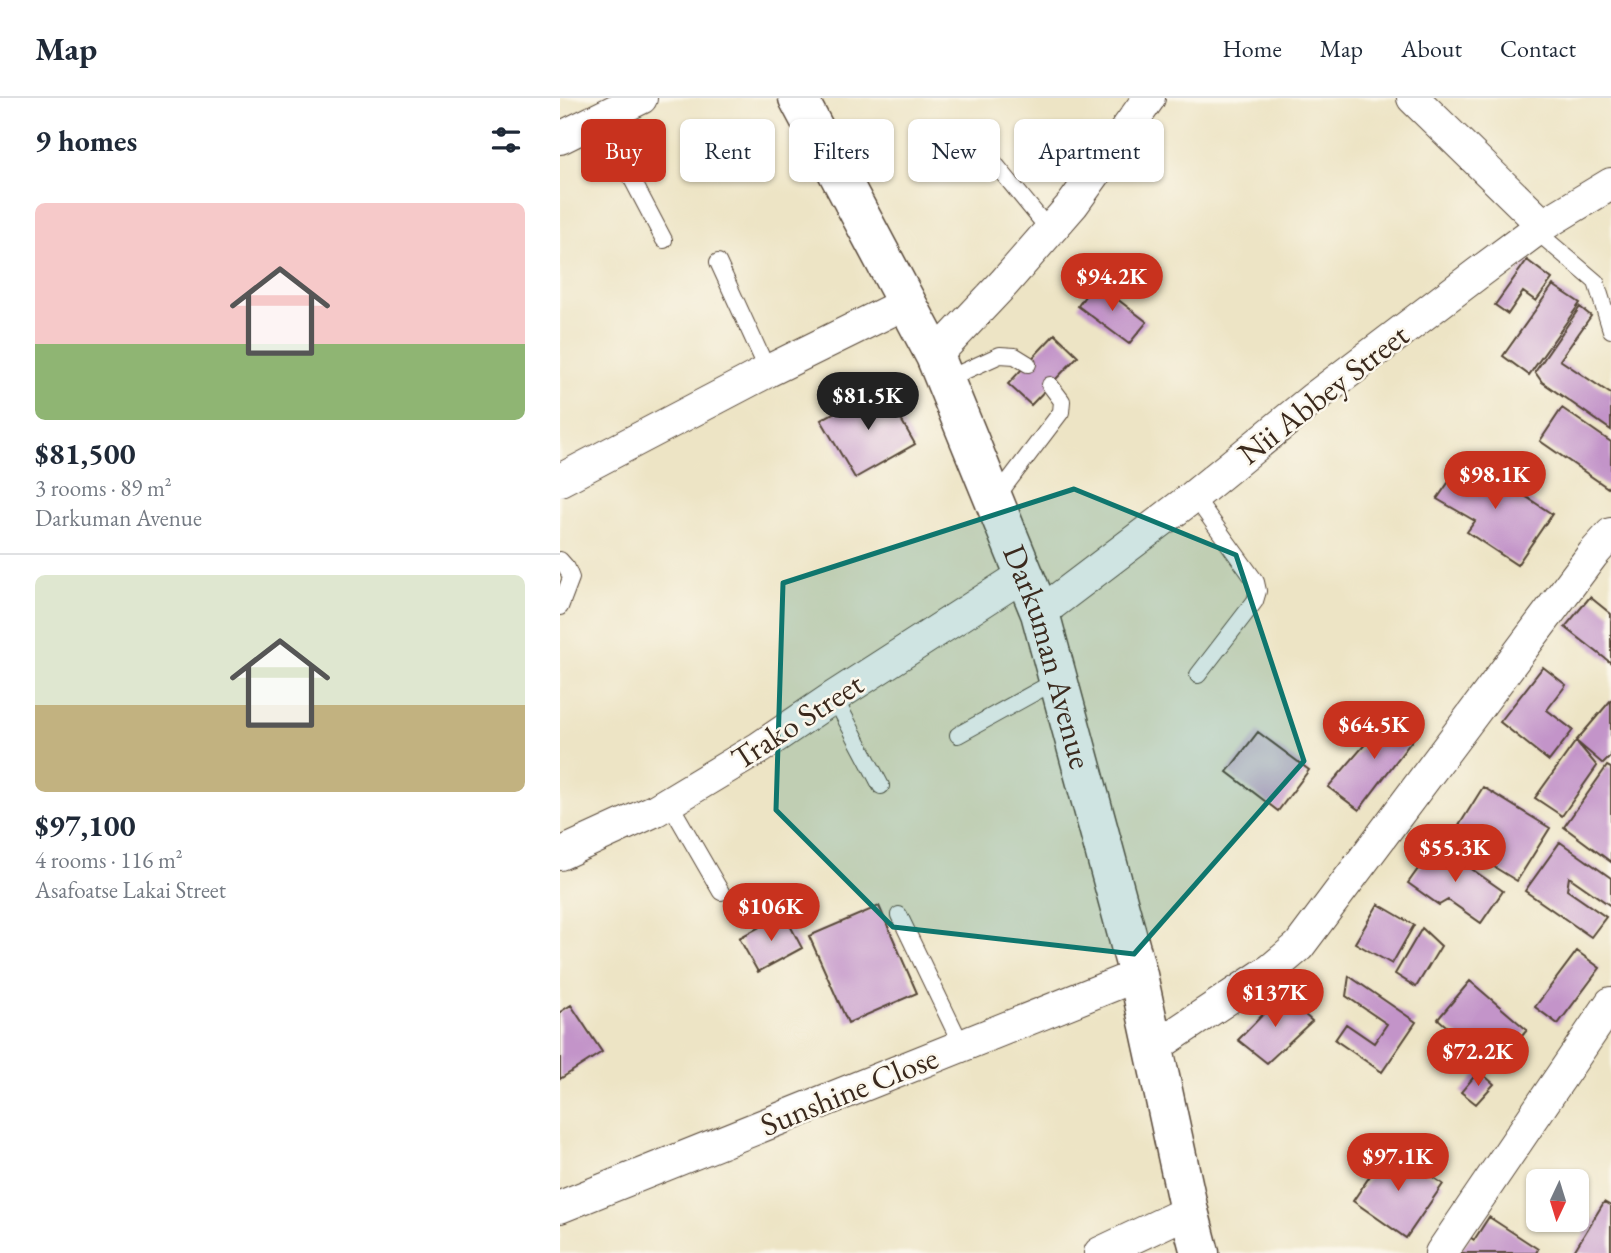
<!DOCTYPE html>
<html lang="en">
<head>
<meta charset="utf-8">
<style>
  :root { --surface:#fff; --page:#f2f2f3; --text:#1f2937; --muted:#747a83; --line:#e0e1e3; --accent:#c8321e }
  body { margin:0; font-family:"EB Garamond",serif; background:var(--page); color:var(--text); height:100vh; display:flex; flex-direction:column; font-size:26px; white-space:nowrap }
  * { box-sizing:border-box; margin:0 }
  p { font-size:23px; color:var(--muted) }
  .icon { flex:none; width:38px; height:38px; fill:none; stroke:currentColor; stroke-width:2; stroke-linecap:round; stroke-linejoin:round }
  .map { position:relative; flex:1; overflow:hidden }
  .panel { display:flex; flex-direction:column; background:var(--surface); width:560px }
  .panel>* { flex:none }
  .guide { position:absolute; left:21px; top:21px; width:665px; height:63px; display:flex; gap:14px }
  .needle { width:46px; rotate:184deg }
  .tools { position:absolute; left:966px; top:1071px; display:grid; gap:14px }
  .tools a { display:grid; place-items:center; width:63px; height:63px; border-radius:10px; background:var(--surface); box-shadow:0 2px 5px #0004; font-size:35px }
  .price { position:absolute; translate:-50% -60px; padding:0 16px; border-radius:24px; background:var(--accent); color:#fff; font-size:23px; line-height:46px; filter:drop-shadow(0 2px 4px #0008) }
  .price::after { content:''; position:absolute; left:50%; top:42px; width:21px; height:16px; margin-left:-10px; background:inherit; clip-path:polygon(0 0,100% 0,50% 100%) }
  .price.on { background:#222; color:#fff }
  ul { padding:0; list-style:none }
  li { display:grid; align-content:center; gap:14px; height:371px; padding:0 35px }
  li+li { border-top:2px solid var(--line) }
  li span { display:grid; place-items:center; height:217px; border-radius:10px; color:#555 }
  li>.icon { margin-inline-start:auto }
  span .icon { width:126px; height:126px; fill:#fffc; stroke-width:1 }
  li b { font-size:30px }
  h2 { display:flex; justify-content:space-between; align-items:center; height:84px; padding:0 35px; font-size:30px }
  .tag { padding:0 24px; border-radius:10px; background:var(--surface); box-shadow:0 2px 5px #0004; font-size:24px; line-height:63px }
  .tag.on { background:var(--accent); color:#fff }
  header { display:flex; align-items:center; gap:42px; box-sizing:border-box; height:98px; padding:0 35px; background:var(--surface); border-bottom:2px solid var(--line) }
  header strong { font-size:33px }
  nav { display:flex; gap:38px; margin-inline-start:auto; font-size:24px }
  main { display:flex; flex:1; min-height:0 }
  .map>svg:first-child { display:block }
  .building { fill:#c394c9 }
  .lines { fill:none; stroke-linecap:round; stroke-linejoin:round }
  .service-casing { stroke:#564637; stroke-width:18 }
  .minor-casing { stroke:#564637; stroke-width:34 }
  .tertiary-casing { stroke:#564637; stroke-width:41 }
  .service { stroke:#fff; stroke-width:16 }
  .minor { stroke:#fff; stroke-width:32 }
  .tertiary { stroke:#fff; stroke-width:38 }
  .marked { fill:#0f766e; fill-opacity:0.2; stroke:#0f766e; stroke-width:5; stroke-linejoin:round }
  .labels { text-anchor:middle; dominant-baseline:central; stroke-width:5; stroke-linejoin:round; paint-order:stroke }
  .street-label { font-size:32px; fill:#3b2a1e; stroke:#fbf7ec }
</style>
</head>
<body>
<header>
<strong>Map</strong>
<nav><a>Home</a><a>Map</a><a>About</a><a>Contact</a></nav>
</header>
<main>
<section class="panel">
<h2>9 homes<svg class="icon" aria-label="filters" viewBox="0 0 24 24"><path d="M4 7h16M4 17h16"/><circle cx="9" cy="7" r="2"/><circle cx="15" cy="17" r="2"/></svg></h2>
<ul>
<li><span style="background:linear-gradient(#f6c9c9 65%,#8fb573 0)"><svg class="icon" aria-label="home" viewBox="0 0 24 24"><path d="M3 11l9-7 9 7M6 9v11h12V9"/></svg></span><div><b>$81,500</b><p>3 rooms · 89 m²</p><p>Darkuman Avenue</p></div></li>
<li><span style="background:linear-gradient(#dfe7d0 60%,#c2b280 0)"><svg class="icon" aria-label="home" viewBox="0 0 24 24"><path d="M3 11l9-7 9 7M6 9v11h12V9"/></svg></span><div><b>$97,100</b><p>4 rooms · 116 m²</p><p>Asafoatse Lakai Street</p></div></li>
</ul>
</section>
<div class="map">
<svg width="1051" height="1155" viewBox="0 0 1051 1155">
  <rect width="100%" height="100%" fill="#fbf7ec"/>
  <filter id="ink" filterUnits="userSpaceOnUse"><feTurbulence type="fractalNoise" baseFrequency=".0143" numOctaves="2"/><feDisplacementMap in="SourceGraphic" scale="14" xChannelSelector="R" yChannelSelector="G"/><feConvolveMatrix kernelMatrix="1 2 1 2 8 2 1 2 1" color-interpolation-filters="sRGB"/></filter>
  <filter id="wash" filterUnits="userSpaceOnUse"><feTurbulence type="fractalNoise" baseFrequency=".00686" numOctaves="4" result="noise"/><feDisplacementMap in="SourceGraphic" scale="28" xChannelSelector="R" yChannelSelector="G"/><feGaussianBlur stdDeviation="1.57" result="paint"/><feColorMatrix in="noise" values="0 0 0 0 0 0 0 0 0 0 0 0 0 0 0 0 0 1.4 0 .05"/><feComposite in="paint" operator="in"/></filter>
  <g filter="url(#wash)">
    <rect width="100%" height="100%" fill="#ede4c5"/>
    <g id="blocks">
      <path class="building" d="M 967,162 L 992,181 L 976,203 L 963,194 L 948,216 L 935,207 Z
        M 535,184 L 587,224 L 569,246 L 518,208 Z
        M 993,187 L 1020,205 L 969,277 L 943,258 Z
        M 1020,209 L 1031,218 L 1000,262 L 1051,296 L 1051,332 L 982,284 L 975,274 Z
        M 495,236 L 518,258 L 471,307 L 448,286 Z
        M 322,288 L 355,346 L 295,380 L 261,322 Z
        M 1002,310 L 1051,344 L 1051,385 L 1048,390 L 980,343 Z
        M 906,359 L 992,416 L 957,467 L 907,434 L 915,423 L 877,401 Z
        M 1030,499 L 1051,516 L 1051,565 L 1005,529 Z
        M 983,569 L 1006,587 L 987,612 L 1013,632 L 989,663 L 940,624 Z
        M 1051,602 L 1051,658 L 1043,666 L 1016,643 Z
        M 834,613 L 860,632 L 799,712 L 768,689 Z
        M 698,634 L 749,672 L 718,713 L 667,674 Z
        M 1016,643 L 1037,668 L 1002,718 L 975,700 Z
        M 1047,668 L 1051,670 L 1051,764 L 1004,729 Z
        M 923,689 L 990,730 L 957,783 L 890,742 Z
        M 1000,744 L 1051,780 L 1051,808 L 1009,779 L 1007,792 L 1046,819 L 1031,839 L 965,793 Z
        M 876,746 L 943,793 L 921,825 L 888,802 L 879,807 L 848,785 Z
        M 818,806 L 854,827 L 832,866 L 795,845 Z
        M 319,808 L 357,895 L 288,925 L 249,838 Z
        M 224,816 L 242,850 L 198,874 L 179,840 Z
        M 862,830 L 881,848 L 856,889 L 835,876 Z
        M 1017,853 L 1040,870 L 998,926 L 975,909 Z
        M 789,878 L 856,924 L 822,974 L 775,942 L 786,926 L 814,945 L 827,926 L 786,898 Z
        M 910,883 L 967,932 L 935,970 L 878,921 Z
        M 722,897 L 752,923 L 707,965 L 678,942 Z
        M 11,907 L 42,954 L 0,981 L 0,914 Z
        M 919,973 L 934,986 L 916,1006 L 901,994 Z
        M 829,1050 L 883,1086 L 846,1140 L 793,1103 Z
        M 1044,1104 L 1051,1108 L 1051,1155 L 1013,1155 Z
        M 929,1119 L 978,1151 L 976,1155 L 899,1155 L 910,1139 L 914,1142 Z"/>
    </g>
  </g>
  <g filter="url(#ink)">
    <use href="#blocks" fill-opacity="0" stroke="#564637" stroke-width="2"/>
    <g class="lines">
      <defs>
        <path id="service" d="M 40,20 L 104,142
          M 413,39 L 490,133
          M 975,132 L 1036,184 L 1051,232
          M 158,164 L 208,273
          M 385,282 L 440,257 L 455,258 L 468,266
          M 634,398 L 696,484 L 698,493 L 695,503 L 638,577
          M 435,401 L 501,314 L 502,303 L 490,287
          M 0,462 L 7,470 L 11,480 L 0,509
          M 274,599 L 321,688
          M 398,637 L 499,581
          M 109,704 L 161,794
          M 339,817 L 402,948"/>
        <path id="minor" d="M 853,0 L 983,127
          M 0,40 L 81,0
          M 375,258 L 444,185 L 513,106 L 589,0
          M 0,382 L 208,273 L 346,205
          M 480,515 L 634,398 L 754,300 L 917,176 L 983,127 L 1051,86
          M 0,756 L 96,712 L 199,650 L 274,599 L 465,476
          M 595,949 L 712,871 L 739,848 L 1033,456 L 1051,436
          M 0,1109 L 578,877
          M 540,1155 L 629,1113
          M 881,1155 L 1051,905"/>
        <g id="tertiary">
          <path id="s1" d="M 238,0 L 375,258 L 480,515 L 578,877 L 629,1113 L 640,1155"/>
        </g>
      </defs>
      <use href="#service" class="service-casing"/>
      <use href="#minor" class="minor-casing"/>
      <use href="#tertiary" class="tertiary-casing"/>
      <use href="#service" class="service"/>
      <use href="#minor" class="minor"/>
      <use href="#tertiary" class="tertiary"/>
    </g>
  </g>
  <path class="marked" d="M 514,391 L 676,457 L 744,663 L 574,856 L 333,829 L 216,712 L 223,485 Z"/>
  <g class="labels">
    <g class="street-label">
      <text transform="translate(763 296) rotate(-38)">Nii Abbey Street</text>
      <text stroke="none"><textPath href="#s1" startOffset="614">Darkuman Avenue</textPath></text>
      <text transform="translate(237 623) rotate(-33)">Trako Street</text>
      <text transform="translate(289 993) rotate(-22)">Sunshine Close</text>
    </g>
  </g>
</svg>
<div class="tools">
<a><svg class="needle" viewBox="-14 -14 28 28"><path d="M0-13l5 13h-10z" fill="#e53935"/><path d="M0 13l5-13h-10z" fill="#747a83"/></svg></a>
</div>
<b class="price" style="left:552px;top:215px">$94.2K</b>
<b class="price on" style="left:308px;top:334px">$81.5K</b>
<b class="price" style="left:935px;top:413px">$98.1K</b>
<b class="price" style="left:814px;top:663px">$64.5K</b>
<b class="price" style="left:895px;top:786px">$55.3K</b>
<b class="price" style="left:211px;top:845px">$106K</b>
<b class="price" style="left:715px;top:931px">$137K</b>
<b class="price" style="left:918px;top:990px">$72.2K</b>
<b class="price" style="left:838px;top:1095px">$97.1K</b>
<div class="guide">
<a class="tag on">Buy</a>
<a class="tag">Rent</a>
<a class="tag">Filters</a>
<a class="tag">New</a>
<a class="tag">Apartment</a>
</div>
</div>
</main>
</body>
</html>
